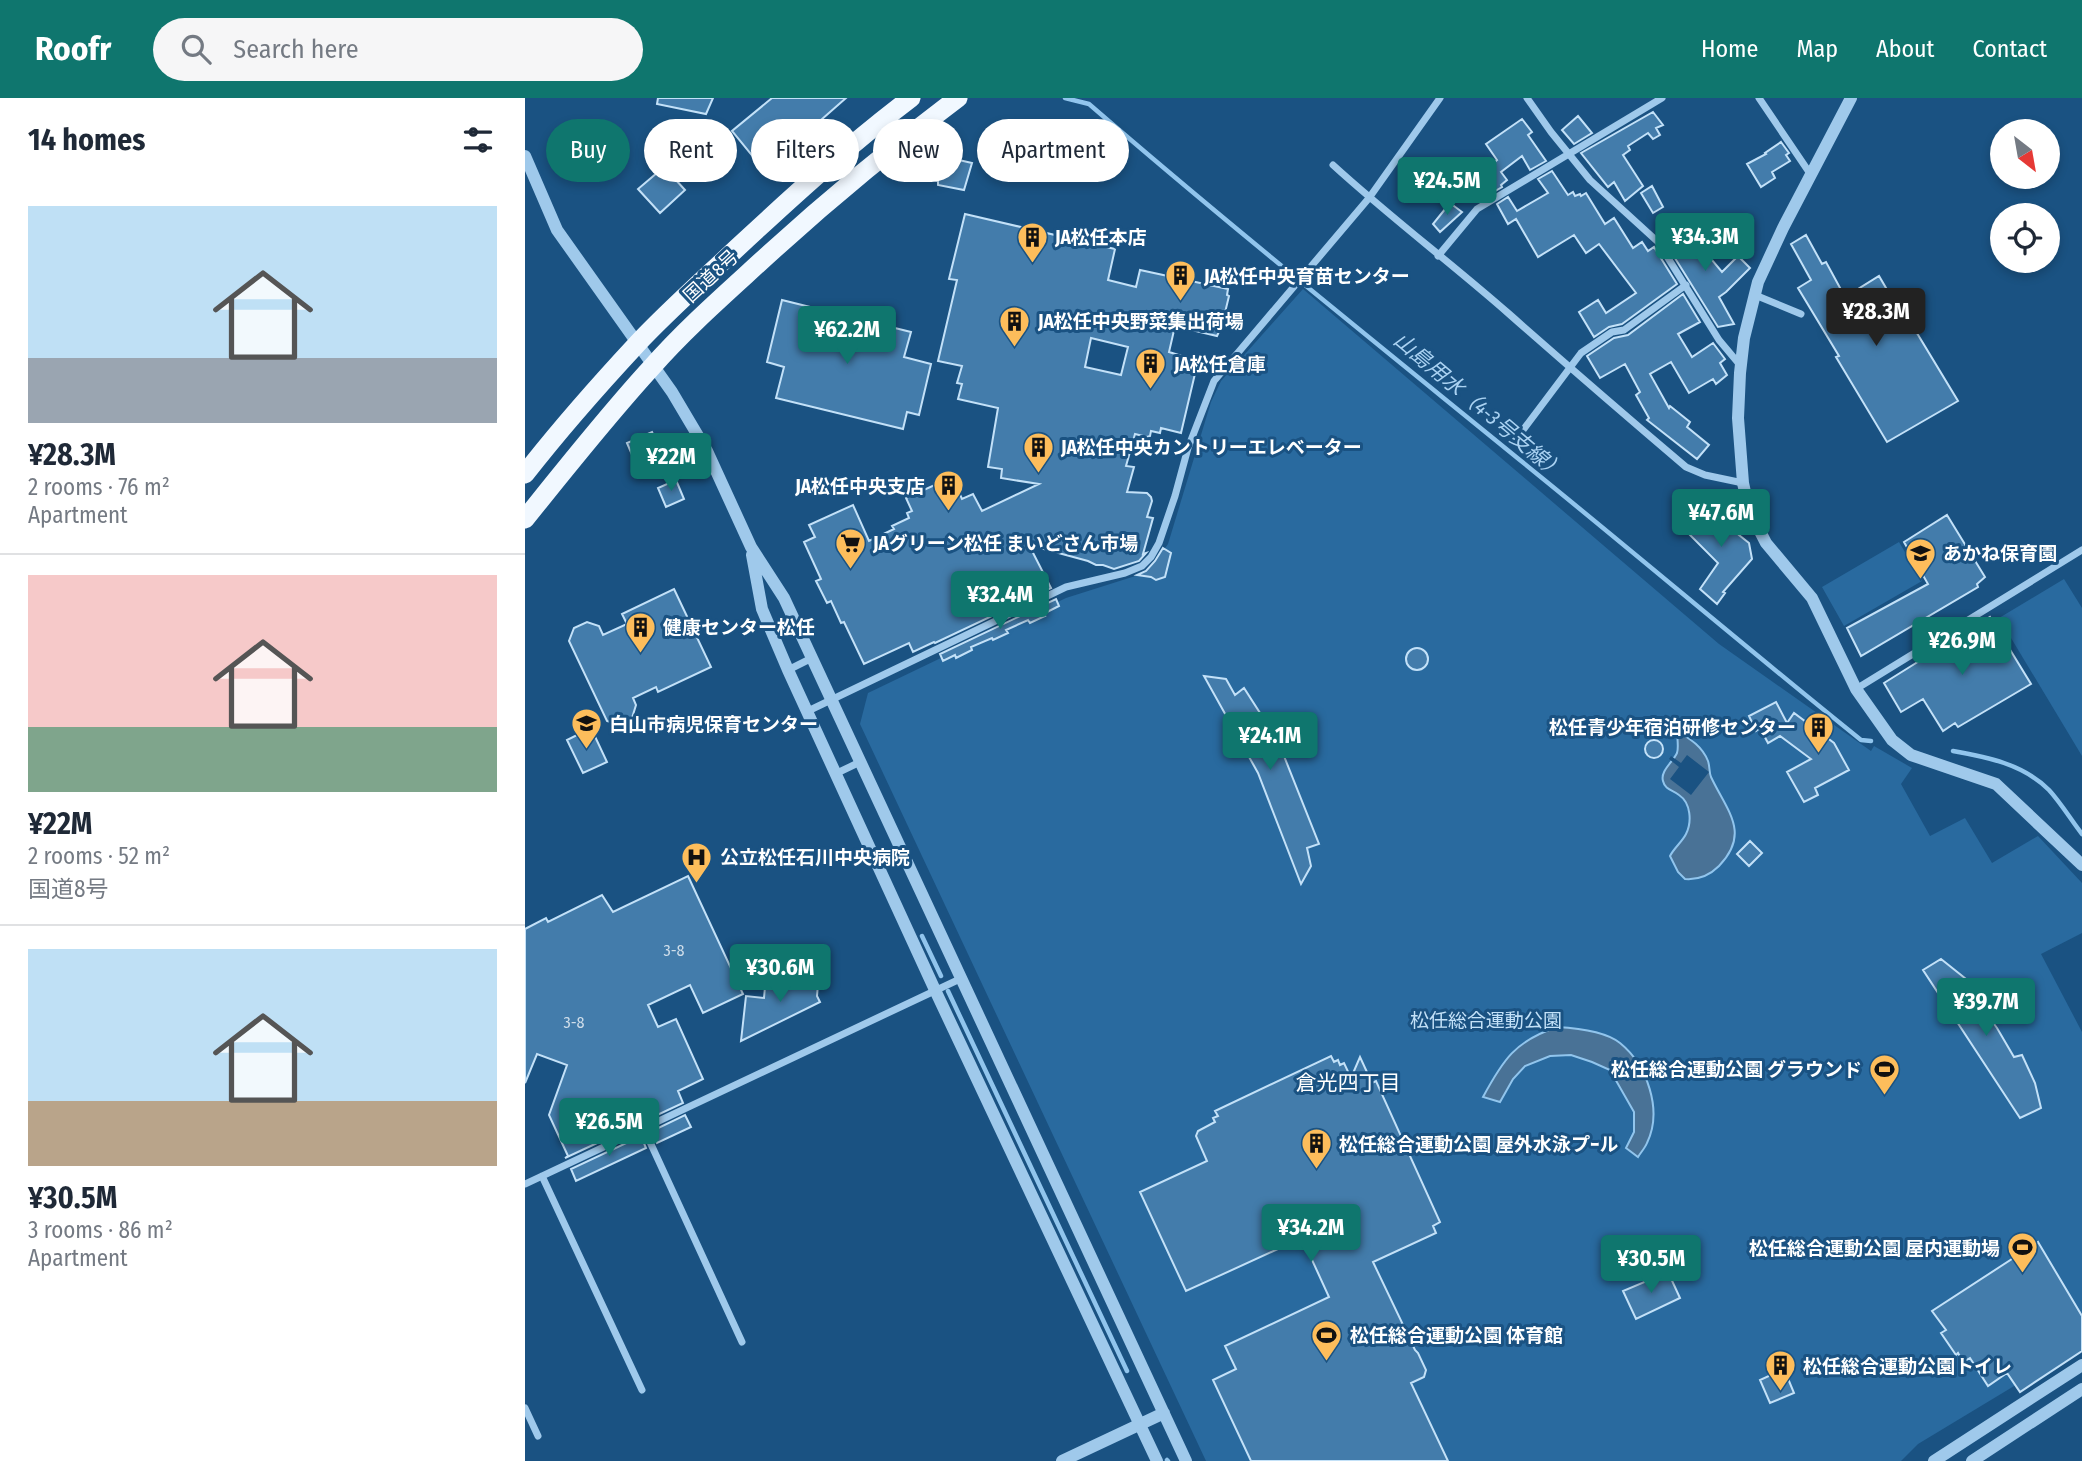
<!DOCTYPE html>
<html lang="en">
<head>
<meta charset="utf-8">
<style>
  :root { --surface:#fff; --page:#f6f6f7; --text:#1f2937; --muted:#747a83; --line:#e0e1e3; --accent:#0f766e }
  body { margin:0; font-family:"Fira Sans Condensed","Noto Sans JP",sans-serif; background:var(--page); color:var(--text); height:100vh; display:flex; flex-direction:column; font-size:26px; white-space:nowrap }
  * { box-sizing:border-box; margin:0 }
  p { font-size:23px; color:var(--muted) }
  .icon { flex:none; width:38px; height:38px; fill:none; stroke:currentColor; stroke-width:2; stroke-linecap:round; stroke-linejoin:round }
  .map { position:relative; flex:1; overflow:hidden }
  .details { display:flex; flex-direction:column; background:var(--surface); width:525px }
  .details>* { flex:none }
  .top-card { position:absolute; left:21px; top:21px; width:665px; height:63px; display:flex; gap:14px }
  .needle { width:46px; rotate:149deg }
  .buttons { position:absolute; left:1465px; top:21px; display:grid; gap:14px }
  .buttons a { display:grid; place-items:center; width:70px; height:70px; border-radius:50%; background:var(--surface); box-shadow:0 4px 10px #0003; font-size:35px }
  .price { position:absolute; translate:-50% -60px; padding:0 16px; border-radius:7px; background:var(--accent); color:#fff; font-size:23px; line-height:46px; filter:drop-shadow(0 2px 4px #0008) }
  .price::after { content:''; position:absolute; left:50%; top:42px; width:21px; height:16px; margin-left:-10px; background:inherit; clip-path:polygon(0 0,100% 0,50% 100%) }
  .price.active { background:#222; color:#fff }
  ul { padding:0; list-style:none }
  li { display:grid; align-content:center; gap:14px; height:371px; padding:0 28px }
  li+li { border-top:2px solid var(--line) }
  li span { display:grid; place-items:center; height:217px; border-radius:0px; color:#555 }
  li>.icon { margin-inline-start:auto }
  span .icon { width:126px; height:126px; fill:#fffc; stroke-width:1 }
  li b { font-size:30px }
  h2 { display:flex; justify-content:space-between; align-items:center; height:84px; padding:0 28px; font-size:30px }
  .tag { padding:0 24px; border-radius:32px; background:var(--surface); box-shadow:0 4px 10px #0003; font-size:24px; line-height:63px }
  .tag.active { background:var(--accent); color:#fff }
  header { display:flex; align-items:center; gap:42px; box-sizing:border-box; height:98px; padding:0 35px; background:var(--accent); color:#fff }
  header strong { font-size:33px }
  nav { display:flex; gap:38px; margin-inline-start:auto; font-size:24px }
  .search { width:490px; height:63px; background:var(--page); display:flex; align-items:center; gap:18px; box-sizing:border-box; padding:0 24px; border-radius:38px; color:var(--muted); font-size:26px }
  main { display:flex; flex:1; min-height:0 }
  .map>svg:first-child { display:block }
  .green { fill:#296a9f }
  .water { fill:#497296; stroke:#91c5ed; stroke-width:2 }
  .pier { fill:#1a5282 }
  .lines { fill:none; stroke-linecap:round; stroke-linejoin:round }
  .stream { stroke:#91c5ed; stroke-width:4.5 }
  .building { fill:#437cab; stroke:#c3e1f8; stroke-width:2; fill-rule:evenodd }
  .minor { stroke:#9fc9eb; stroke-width:7 }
  .tertiary { stroke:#9fc9eb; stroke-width:12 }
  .trunk { stroke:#f1f8ff; stroke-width:19 }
  .labels { text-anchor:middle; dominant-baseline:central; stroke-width:6; stroke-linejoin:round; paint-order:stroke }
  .number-label { font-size:16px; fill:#d0deea }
  .poi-label { font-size:19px; font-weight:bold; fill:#fff; stroke:#1a5282; text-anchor:start }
  .street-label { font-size:19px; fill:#fff; stroke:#1a5282 }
  .park-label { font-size:19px; fill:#c3e1f8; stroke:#1a5282 }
  .water-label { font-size:21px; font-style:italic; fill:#aad2f2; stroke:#1a5282 }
  .neighbourhood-label { font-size:21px; fill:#fff; stroke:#1a5282 }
</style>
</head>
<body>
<header>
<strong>Roofr</strong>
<div class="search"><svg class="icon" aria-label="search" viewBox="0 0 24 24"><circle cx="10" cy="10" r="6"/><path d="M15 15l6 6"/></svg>Search here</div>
<nav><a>Home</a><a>Map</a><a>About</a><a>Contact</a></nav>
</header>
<main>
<section class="details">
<h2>14 homes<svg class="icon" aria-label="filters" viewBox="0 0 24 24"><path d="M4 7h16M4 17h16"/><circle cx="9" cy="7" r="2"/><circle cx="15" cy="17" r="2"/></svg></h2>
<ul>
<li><span style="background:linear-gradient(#bfe0f5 70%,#9aa5b1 0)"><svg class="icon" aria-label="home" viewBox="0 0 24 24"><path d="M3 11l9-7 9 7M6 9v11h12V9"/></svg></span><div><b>¥28.3M</b><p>2 rooms · 76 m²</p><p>Apartment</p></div></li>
<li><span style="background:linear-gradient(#f6c9c9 70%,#7fa58c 0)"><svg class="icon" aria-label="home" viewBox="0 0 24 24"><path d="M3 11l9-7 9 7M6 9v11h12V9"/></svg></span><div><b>¥22M</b><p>2 rooms · 52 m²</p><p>国道8号</p></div></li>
<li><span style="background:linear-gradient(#bfe0f5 70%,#b9a48a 0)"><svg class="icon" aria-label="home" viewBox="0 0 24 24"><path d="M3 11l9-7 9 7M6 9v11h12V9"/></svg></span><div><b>¥30.5M</b><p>3 rooms · 86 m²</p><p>Apartment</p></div></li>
</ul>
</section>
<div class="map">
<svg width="1557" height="1363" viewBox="0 0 1557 1363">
  <rect width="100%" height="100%" fill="#1a5282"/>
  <path class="green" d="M 778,191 L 1194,546 L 1346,653 L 1349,648 L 1387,670 L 1376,686 L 1405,738 L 1440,720 L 1467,765 L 1513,738 L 1557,785 L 1557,835 L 1516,856 L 1557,934 L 1557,1247 L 1393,1346 L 1376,1363 L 681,1363 L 335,626 L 343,595 L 541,500 L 623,474 L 643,446 L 686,304 L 696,283 Z
    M 1374,444 L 1397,483 L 1319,528 L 1297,489 Z
    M 1539,481 L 1557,510 L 1557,658 L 1474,520 Z"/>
  <path class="water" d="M 1152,633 C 1165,641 1177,648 1183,663 C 1185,669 1184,674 1186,679 C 1202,713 1226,735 1194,768 C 1184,778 1173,782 1160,781 L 1153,774 L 1145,758 C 1149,750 1157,744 1161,736 C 1167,724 1166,705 1154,697 C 1148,692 1140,692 1138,683 C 1135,673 1148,664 1152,655 C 1154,649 1152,640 1152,633 Z
    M 1032,929 C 1050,930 1080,933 1095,945 C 1122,967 1138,1012 1122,1045 C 1120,1050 1116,1054 1113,1059 L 1101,1050 L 1109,1034 L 1109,1014 L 1085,972 L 1067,964 L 1046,957 L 1025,958 L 1000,968 L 988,981 L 975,1004 L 958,999 C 978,962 990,943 1032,929 Z"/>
  <path class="pier" d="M 1162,657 L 1184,674 L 1166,697 L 1145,681 L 1154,669 L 1144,661 L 1146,658 L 1156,665 Z"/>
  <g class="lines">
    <path class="stream" d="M 540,0 L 564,6 C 712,134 865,256 1017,380 C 1124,467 1229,556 1336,642 L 1346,643
      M 1428,653 C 1462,659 1498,666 1524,692 C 1536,705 1546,722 1557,736
      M 397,838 L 416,878
      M 423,893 L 602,1273
      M 642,1362 L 643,1363"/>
  </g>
  <path class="building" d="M 133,0 L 188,0 L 181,16 L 132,6 Z
    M 247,0 L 321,0 L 239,72 L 207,33 Z
    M 1128,14 L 1138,27 L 1131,30 L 1135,37 L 1128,41 L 1123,35 L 1103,48 L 1105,52 L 1098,57 L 1118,88 L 1100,103 L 1089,84 L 1083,89 L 1056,55 Z
    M 1053,18 L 1067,35 L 1049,46 L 1037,32 Z
    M 997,21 L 1007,34 L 1003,37 L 1021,63 L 1005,72 L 997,58 L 976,74 L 982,82 L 976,87 L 977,89 L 965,96 L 959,86 L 956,88 L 950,80 L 972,62 L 961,46 Z
    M 1256,44 L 1264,55 L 1261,57 L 1265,63 L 1247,74 L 1250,80 L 1236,89 L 1222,66 L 1241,56 L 1240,55 Z
    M 412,57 L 447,65 L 439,92 L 413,87 L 413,83 L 380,76 L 383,62 L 401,67 L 402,64 L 410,66 Z
    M 139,69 L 160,92 L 135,115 L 113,91 Z
    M 1027,73 L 1043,97 L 1048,94 L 1050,98 L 1055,96 L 1056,98 L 1061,95 L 1080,126 L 1089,120 L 1108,150 L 1117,144 L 1123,153 L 1129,149 L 1152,186 L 1097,226 L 1084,229 L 1069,239 L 1054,214 L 1073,202 L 1081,215 L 1111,195 L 1074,146 L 1061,155 L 1049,137 L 1013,159 L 991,121 L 983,126 L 972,106 L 983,99 L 992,113 L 1023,95 L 1013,81 Z
    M 1127,88 L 1138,109 L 1128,115 L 1116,95 Z
    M 925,105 L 937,114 L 915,134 L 908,126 Z
    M 440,116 L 590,151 L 583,182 L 611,189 L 615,172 L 703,191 L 702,197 L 704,198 L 697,227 L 692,238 L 650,228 L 644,254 L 673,263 L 656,335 L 636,330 L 635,335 L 626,333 L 625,338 L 622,339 L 610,336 L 601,368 L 609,369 L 602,394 L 622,395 L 626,399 L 627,403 L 622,419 L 628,420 L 618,456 L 621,455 L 614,463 L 589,471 L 578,467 L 571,467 L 563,463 L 504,447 L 526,490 L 410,545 L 409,544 L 388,554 L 384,545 L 339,566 L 319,524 L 316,525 L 306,503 L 302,505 L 291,483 L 296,481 L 279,444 L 290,439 L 284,427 L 328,407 L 344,443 L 369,431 L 367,428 L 384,420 L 382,415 L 387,413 L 381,400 L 425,380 L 428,381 L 437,401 L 448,396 L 457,413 L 514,386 L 476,380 L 477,371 L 463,369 L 473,310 L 433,301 L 437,286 L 432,285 L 437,268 L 413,263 L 432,182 L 424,181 ZM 566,240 L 603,249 L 596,277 L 560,269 Z
    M 1157,126 L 1197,174 L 1213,158 L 1225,170 L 1201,194 L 1194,199 L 1209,226 L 1193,229 L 1138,141 Z
    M 1281,137 L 1297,166 L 1301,164 L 1320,199 L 1354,178 L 1378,219 L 1381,217 L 1433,303 L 1362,344 L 1311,259 L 1314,258 L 1273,190 L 1286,182 L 1266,146 Z
    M 1158,196 L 1175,224 L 1153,236 L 1167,259 L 1188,245 L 1200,261 L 1195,265 L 1202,277 L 1191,286 L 1188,281 L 1164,295 L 1146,264 L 1125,276 L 1144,310 L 1145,308 L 1165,324 L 1162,329 L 1184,347 L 1172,361 L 1122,322 L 1124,320 L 1111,297 L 1115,294 L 1100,266 L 1075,280 L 1062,258 L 1089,240 L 1103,237 Z
    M 257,202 L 386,234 L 379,259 L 406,266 L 394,317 L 382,314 L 378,331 L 251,300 L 259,269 L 242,264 Z
    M 127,334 L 138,360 L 113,371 L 102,345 Z
    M 151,382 L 159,401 L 141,409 L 133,390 Z
    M 1183,408 L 1194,417 L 1201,411 L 1210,420 L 1208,421 L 1219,431 L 1214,437 L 1224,445 L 1227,461 L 1198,494 L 1200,495 L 1192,506 L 1175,491 L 1193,465 L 1161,433 Z
    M 1422,417 L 1460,479 L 1452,486 L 1453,489 L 1336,558 L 1322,530 L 1403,486 L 1379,444 Z
    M 638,450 L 646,455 L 640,479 L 631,482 L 626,479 L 612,477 L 621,473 L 630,463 Z
    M 149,491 L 186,569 L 133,594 L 131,589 L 108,600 L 111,607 L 107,620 L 93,627 L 82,623 L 44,543 L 49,530 L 62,524 L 74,528 L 78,537 L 102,526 L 97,516 Z
    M 531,501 L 534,508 L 518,516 L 520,518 L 505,525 L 503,522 L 481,532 L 483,535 L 468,542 L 467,540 L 446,549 L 447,552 L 431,560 L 430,557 L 418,563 L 415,556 Z
    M 1465,519 L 1506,586 L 1433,629 L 1430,625 L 1418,633 L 1398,601 L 1376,614 L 1359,585 Z
    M881 561a11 11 0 1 1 22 0a11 11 0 1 1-22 0Z
    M 679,578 L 701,581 L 710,597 L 719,590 L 753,643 L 794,746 L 782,750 L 786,768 L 776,786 L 733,675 Z
    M 1251,604 L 1262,625 L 1269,615 L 1309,645 L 1324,672 L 1290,690 L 1293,697 L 1279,704 L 1262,674 L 1286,661 L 1255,638 L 1243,645 L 1235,630 L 1231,633 L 1224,618 Z
    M 66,630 L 82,664 L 58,675 L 42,642 Z
    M1120 651a9 9 0 1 1 18 0a9 9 0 1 1-18 0Z
    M 1225,743 L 1237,755 L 1224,768 L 1212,756 Z
    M 163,778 L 218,896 L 178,915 L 165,887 L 123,907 L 133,929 L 151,921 L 178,981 L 153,993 L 158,1005 L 40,1060 L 43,1058 L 24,1017 L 42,967 L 12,956 L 0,985 L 0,831 L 21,820 L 23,824 L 77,797 L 88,814 Z
    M 1416,861 L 1451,889 L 1456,895 L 1450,900 L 1472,930 L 1489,959 L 1497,957 L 1510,985 L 1516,1010 L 1495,1020 L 1398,872 Z
    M 277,873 L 294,875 L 292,898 L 295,904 L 216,943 L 221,898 L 239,900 L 240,889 L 257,891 L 258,880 L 276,882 Z
    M 806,958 L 809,964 L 813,962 L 815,967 L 819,965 L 826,980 L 835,959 L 847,985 L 851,983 L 915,1124 L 908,1128 L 911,1135 L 848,1164 L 890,1252 L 893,1255 L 901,1272 L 899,1279 L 886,1285 L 923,1363 L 726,1363 L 688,1282 L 711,1271 L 700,1248 L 804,1199 L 777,1140 L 661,1193 L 615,1094 L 682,1063 L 671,1038 L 673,1033 L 690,1024 L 688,1020 L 693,1018 L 690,1013 Z
    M 160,1017 L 166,1029 L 132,1045 L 127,1033 Z
    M 116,1038 L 121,1050 L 51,1083 L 46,1071 Z
    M 1513,1144 L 1557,1218 L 1557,1253 L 1495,1294 L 1482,1275 L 1463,1288 L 1445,1260 L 1438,1264 L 1433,1255 L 1431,1257 L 1416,1235 L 1421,1232 L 1407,1213 Z
    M 1143,1174 L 1155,1200 L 1111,1221 L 1098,1193 Z
    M 1259,1271 L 1269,1295 L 1245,1305 L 1235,1282 Z"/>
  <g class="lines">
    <path class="minor" d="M 1002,0 L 1026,34 L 1065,82 L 1133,144 L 1194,242 L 1215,267
      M 1234,0 L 1286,77
      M 808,67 C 865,119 926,165 983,215 C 1042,267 1101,318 1161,369 L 1180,377 L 1218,385
      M 913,158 L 952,111 L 1137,0
      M 1230,197 L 1276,216
      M 989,344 L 1056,255 L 1087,234 L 1099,232 L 1161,187
      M 263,572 L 287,560
      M 1331,591 L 1557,452
      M 283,613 L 541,489 L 600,475 L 617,468 L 626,459 L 634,445 L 650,398 L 663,350 L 689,283 L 844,100 L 915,0
      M 310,676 L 335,664
      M 119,1031 L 217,1244
      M 17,1078 L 117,1292
      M 0,1086 L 437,880
      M 0,1310 L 13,1338"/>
    <path class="tertiary" d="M 1326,0 L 1258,130 L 1233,184 L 1219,240 L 1215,275 L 1213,320 L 1218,385 L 1224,412 L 1241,445 L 1287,500 L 1331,591 L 1367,642 L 1386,657 L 1471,686 L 1557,767
      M 0,58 L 32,132 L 147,294 L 182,353 L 226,449 L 259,500 L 661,1363
      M 227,457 L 237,511 L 263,572 L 410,892 L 632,1363
      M 537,1363 L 639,1315
      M 1409,1363 L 1557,1267
      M 1447,1363 L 1557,1291"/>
    <path class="trunk" d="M 0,376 C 35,331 73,288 112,246 C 143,213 178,182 212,150 C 268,98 325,46 386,0
      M 0,421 C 41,370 82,318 126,270 C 155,237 188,207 221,177 C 289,114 359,55 433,0"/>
  </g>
  <defs>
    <symbol id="building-pin" viewBox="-11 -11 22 30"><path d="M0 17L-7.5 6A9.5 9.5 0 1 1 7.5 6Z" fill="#fdbd5b" stroke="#1a5282"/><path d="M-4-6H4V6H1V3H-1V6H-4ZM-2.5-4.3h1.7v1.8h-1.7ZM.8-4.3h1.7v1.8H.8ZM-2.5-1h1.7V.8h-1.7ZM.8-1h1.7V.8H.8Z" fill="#111"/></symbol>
    <symbol id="supermarket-pin" viewBox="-11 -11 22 30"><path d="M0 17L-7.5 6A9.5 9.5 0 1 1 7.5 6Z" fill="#fdbd5b" stroke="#1a5282"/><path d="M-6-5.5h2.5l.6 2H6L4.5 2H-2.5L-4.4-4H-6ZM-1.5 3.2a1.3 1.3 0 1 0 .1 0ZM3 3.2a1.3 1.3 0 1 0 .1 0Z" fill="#111"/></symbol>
    <symbol id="school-pin" viewBox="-11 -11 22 30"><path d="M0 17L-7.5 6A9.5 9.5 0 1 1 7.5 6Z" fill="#fdbd5b" stroke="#1a5282"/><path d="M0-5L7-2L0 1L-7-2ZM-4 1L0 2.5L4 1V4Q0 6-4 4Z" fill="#111"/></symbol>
    <symbol id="hospital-pin" viewBox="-11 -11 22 30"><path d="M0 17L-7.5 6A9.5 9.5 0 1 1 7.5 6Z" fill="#fdbd5b" stroke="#1a5282"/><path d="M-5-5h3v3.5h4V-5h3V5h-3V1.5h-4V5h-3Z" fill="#111"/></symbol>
    <symbol id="stadium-pin" viewBox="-11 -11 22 30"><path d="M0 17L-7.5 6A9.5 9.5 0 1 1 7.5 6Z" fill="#fdbd5b" stroke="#1a5282"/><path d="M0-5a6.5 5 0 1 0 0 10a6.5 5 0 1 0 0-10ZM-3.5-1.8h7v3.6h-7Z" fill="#111"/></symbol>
  </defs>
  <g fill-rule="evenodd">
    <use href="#building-pin" x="490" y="122" width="35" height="47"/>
    <use href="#building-pin" x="638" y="160" width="35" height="47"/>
    <use href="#building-pin" x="472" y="206" width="35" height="47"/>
    <use href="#building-pin" x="608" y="248" width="35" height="47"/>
    <use href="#building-pin" x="496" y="332" width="35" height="47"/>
    <use href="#building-pin" x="406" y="370" width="35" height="47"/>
    <use href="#supermarket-pin" x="308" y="428" width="35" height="47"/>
    <use href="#school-pin" x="1378" y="438" width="35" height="47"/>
    <use href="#building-pin" x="98" y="512" width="35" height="47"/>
    <use href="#school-pin" x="44" y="608" width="35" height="47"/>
    <use href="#building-pin" x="1276" y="612" width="35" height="47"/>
    <use href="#hospital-pin" x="154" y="742" width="35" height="47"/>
    <use href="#stadium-pin" x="1342" y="954" width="35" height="47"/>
    <use href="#building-pin" x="774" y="1028" width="35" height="47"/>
    <use href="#stadium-pin" x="1480" y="1132" width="35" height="47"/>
    <use href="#stadium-pin" x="784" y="1220" width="35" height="47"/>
    <use href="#building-pin" x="1238" y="1250" width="35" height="47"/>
  </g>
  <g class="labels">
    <g class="number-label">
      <text x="149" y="852">3-8</text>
      <text x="49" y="924">3-8</text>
    </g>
    <g class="poi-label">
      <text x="530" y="139">JA松任本店</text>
      <text x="679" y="178">JA松任中央育苗センター</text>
      <text x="513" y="223">JA松任中央野菜集出荷場</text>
      <text x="649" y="266">JA松任倉庫</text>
      <text x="536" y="349">JA松任中央カントリーエレベーター</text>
      <text x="400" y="388" text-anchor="end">JA松任中央支店</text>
      <text x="348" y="445">JAグリーン松任 まいどさん市場</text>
      <text x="1418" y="455">あかね保育園</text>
      <text x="138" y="529">健康センター松任</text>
      <text x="84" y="626">白山市病児保育センター</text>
      <text x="1271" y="629" text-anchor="end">松任青少年宿泊研修センター</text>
      <text x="195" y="759">公立松任石川中央病院</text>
      <text x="1337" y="971" text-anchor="end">松任総合運動公園 グラウンド</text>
      <text x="814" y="1046">松任総合運動公園 屋外水泳プｰル</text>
      <text x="1475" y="1150" text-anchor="end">松任総合運動公園 屋内運動場</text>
      <text x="825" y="1237">松任総合運動公園 体育館</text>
      <text x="1278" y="1268">松任総合運動公園トイレ</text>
    </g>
    <g class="street-label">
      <text transform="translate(186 178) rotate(-43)">国道8号</text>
    </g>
    <g class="park-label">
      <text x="961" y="922">松任総合運動公園</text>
    </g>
    <g class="water-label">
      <text transform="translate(954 308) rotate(40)">山島用水（4-3号支線）</text>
    </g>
    <g class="neighbourhood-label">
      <text x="823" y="985">倉光四丁目</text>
    </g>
  </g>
</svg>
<div class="buttons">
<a><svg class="needle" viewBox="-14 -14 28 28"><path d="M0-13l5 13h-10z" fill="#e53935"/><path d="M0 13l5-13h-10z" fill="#747a83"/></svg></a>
<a><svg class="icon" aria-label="locate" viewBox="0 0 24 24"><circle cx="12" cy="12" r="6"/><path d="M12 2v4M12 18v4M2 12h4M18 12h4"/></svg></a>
</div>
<b class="price" style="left:922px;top:119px">¥24.5M</b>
<b class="price" style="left:1180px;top:175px">¥34.3M</b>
<b class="price active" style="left:1351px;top:250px">¥28.3M</b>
<b class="price" style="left:322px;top:268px">¥62.2M</b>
<b class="price" style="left:146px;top:395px">¥22M</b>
<b class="price" style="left:1196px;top:451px">¥47.6M</b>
<b class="price" style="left:475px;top:533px">¥32.4M</b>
<b class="price" style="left:1437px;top:579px">¥26.9M</b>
<b class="price" style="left:745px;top:674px">¥24.1M</b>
<b class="price" style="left:255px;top:906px">¥30.6M</b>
<b class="price" style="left:1461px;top:940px">¥39.7M</b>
<b class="price" style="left:84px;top:1060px">¥26.5M</b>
<b class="price" style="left:786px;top:1166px">¥34.2M</b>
<b class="price" style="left:1126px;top:1197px">¥30.5M</b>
<div class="top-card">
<a class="tag active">Buy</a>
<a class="tag">Rent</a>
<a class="tag">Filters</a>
<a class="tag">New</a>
<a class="tag">Apartment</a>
</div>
</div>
</main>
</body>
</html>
